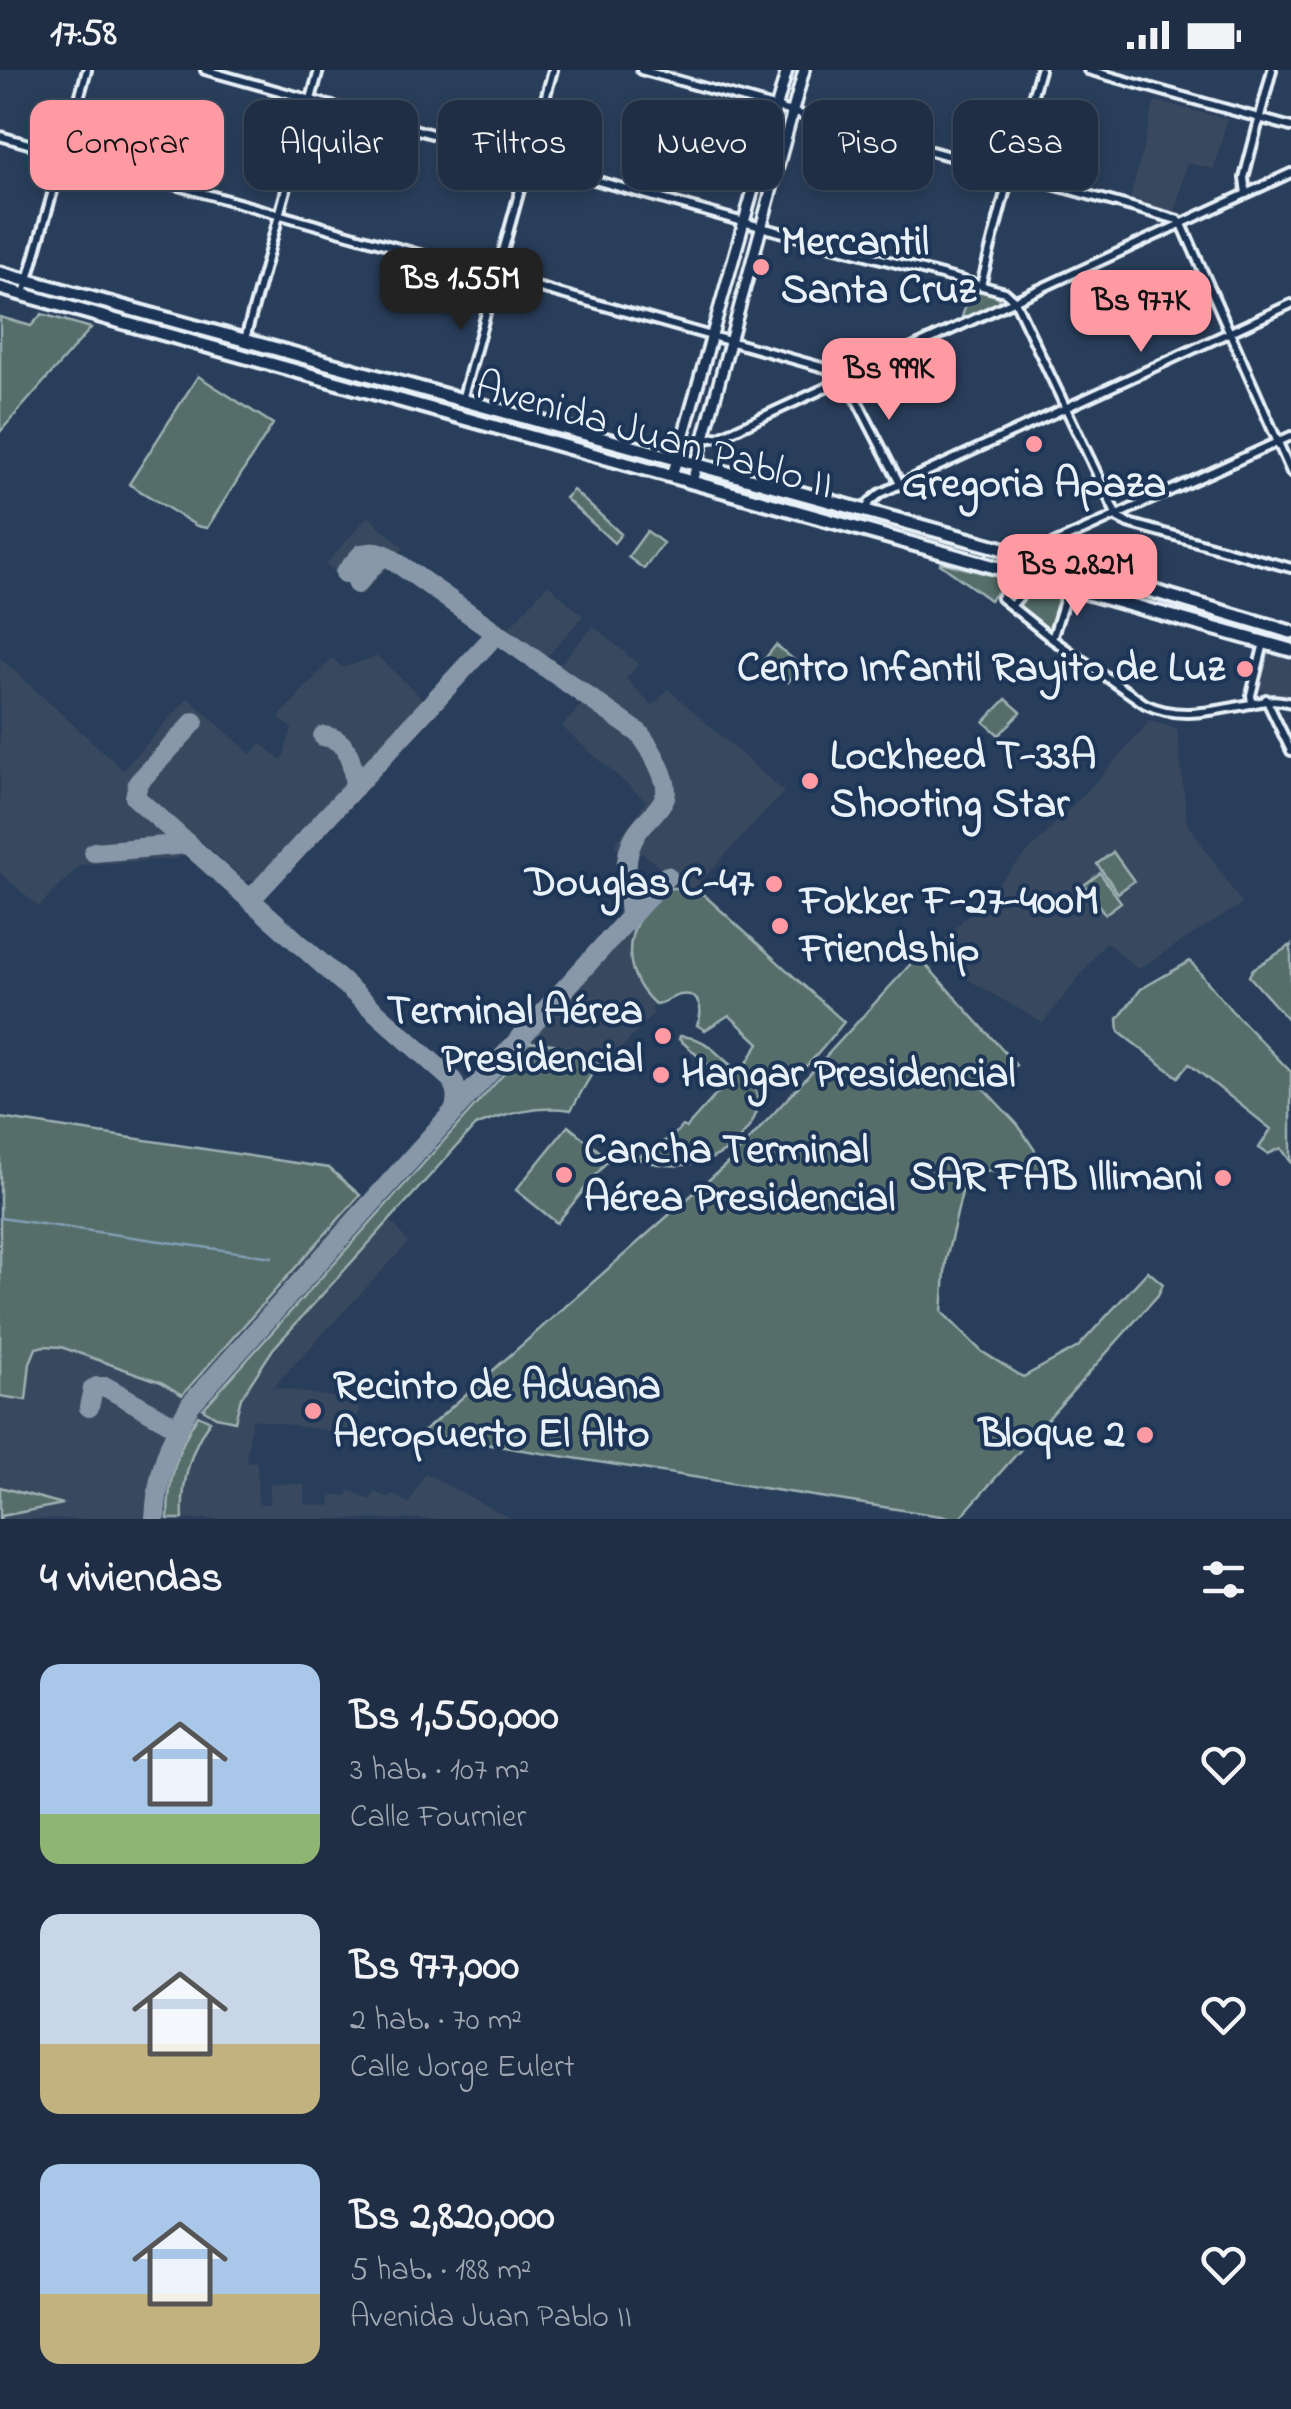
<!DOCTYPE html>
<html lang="es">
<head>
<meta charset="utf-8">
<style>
  :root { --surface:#1f2e44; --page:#27364b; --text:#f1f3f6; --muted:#a1a8b2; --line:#3c4a5d; --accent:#ff9aa2 }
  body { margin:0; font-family:"Indie Flower",sans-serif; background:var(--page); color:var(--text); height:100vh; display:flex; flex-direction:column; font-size:38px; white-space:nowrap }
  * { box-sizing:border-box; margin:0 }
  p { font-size:32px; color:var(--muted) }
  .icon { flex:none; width:55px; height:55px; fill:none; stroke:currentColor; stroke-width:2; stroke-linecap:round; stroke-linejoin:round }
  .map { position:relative; height:1449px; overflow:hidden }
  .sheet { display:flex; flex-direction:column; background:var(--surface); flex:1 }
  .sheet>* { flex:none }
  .banner { position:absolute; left:30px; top:30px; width:1232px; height:90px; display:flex; gap:20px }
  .price { position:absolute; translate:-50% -85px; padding:0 22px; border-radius:20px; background:var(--accent); color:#111; font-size:32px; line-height:65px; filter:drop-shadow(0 2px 5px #0008) }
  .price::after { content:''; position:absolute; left:50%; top:60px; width:30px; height:22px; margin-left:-15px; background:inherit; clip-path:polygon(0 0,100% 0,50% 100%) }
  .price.active { background:#222; color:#fff }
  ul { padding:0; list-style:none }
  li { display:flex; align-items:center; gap:30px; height:250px; padding:0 40px }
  li span { display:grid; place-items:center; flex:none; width:280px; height:200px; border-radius:20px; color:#555 }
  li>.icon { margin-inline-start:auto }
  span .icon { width:120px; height:120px; fill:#fffc; stroke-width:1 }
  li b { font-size:42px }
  h2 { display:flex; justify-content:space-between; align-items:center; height:120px; padding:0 40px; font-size:42px }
  .chip { padding:0 35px; border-radius:20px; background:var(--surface); box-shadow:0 5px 15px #0003,0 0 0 2px var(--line); font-size:35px; line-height:90px }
  .chip.active { background:var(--accent); color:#111 }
  .status { display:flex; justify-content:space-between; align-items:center; height:70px; padding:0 50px; background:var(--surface); direction:ltr }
  .status svg { height:28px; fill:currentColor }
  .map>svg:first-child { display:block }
  .built { fill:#38485e }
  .green { fill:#556e6b; stroke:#9eb0b2; stroke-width:2.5 }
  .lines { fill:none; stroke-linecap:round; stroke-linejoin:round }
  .stream { stroke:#839fb5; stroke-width:2.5 }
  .taxiway { stroke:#8898a9; stroke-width:20 }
  .street-casing { stroke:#e8f1f8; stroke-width:14 }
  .secondary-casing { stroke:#e8f1f8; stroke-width:16 }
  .highway-casing { stroke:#e8f1f8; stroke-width:19 }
  .street { stroke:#1d3557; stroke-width:6 }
  .secondary { stroke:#1d3557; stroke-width:9 }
  .highway { stroke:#1d3557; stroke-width:11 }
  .poi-dot { fill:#ff9aa2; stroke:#1d3557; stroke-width:4 }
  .labels { text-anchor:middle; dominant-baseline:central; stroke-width:8; stroke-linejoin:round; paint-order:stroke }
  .poi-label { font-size:42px; font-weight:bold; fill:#e8f1f8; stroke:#1d3557; text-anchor:start }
  .street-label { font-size:42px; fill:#e8f1f8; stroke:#1d3557 }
</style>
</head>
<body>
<div class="status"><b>17:58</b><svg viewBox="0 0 49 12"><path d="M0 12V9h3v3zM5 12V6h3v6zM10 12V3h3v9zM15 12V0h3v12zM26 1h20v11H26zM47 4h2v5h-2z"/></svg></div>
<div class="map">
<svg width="1291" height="1449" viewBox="0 0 1291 1449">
  <rect width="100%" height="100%" fill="#293e5a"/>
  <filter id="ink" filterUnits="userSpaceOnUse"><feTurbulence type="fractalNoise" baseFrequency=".01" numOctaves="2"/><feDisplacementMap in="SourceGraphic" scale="20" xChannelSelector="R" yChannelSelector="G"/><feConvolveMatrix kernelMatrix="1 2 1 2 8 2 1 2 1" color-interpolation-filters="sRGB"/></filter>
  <g filter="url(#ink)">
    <path class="built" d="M 1155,31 L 1227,49 L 1214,99 L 1187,93 L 1174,145 L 1129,133 Z
      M 368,446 L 404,478 L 362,526 L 326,494 Z
      M 548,514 L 583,546 L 544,590 L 505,562 Z
      M 594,556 L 638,594 L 626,609 L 653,636 L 668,619 L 784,722 L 688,825 L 644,783 L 627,787 L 614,776 L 646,731 L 562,657 L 584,631 L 630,662 L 637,654 L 556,598 Z
      M 1265,579 L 1291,587 L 1291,629 L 1253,618 Z
      M 377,586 L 425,631 L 258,810 L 246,811 L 198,768 L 178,789 L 80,795 L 39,837 L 0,803 L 0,588 L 123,700 L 188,628 L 251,684 L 261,673 L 282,691 L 292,659 L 279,647 L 332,588 L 343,598 Z
      M 1150,651 L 1177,659 L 1187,752 L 1242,834 L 1138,899 L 1106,872 L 1043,953 L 962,906 L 935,879 L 1108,699 Z
      M 637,850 L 631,872 L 633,904 L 644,923 L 655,934 L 651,939 L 654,943 L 605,996 L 553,974 L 527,972 Z
      M 0,1048 L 329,1098 L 397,1158 L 408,1173 L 273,1317 L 360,1332 L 354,1365 L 252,1349 L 246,1391 L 257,1392 L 258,1434 L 270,1434 L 270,1414 L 304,1414 L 304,1434 L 330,1436 L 331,1424 L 347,1426 L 350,1420 L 370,1430 L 375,1422 L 388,1428 L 392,1424 L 409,1434 L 425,1403 L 511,1449 L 0,1449 Z"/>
    <path class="green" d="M 971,218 L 998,226 L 1000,232 L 961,250 Z
      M 42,244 L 91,258 L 0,362 L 0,247 L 31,256 Z
      M 198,306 L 273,354 L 207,458 L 197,456 L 129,414 Z
      M 573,420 L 621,464 L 614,473 L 565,428 Z
      M 647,461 L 663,473 L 644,499 L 628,487 Z
      M 941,492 L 1009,510 L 1010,513 L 1003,523 L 996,523 L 990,530 L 940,494 Z
      M 1030,518 L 1061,525 L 1049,561 L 1018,537 Z
      M 776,575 L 801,596 L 788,612 L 763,591 Z
      M 1006,629 L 1021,642 L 999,665 L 984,652 Z
      M 1113,782 L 1134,811 L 1118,823 L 1097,794 Z
      M 1100,803 L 1121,832 L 1105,844 L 1084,815 Z
      M 671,818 L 681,818 L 688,825 L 703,824 L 844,952 C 829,970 797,1016 772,1013 C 760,1012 753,1004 745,996 L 759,973 L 729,945 L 705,960 L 697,955 C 704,941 700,921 680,925 C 670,927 666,933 655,934 C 626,908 621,868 647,839 C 655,830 660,821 671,818 Z
      M 1291,875 L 1291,953 L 1249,906 L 1253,899 Z
      M 918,886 L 1016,995 L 985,1020 L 1018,1055 L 1048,1100 L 967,1101 L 946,1190 L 942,1242 L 981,1281 L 1023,1307 L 1078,1277 L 1148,1201 L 1163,1214 L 1158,1225 L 959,1449 L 421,1364 L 729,1092 Z
      M 1190,891 L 1231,940 L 1291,1002 L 1291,1092 L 1281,1078 L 1268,1084 L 1259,1078 L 1271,1059 L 1189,994 L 1178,1007 L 1119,962 L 1118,949 L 1141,919 Z
      M 680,966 C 703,968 709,976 726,991 C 736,1000 752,1010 757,1024 C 761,1037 754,1051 747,1060 C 720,1096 677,1103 636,1088 L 673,1066 L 682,1056 L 686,1058 L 723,1017 L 720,1014 L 724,1009 L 679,969 Z
      M 527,972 L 553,974 L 598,993 L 571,1040 C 538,1035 506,1044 475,1056 L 273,1279 L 241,1328 L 235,1351 L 216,1347 L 203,1339 L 510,997 L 507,993 Z
      M 0,1048 L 329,1098 L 360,1125 L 182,1325 L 161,1312 L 61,1277 L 44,1276 L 36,1278 L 30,1293 L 26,1330 L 0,1326 Z
      M 568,1056 L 609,1089 L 557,1153 L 516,1120 Z
      M 198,1345 L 210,1351 C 190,1378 181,1415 183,1449 L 168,1449 C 168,1410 177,1378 198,1345 Z
      M 0,1417 L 63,1434 L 2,1446 L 0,1449 Z"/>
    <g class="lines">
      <path class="stream" d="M 0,1148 L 272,1187"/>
      <path class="taxiway" d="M 345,503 L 362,484 L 378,482 L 386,485 L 639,663 C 649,675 671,712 665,727 C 656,748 634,754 628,785 C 624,804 629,828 630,847
        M 357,514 L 376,492 L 386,485
        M 323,666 C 350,669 353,695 355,717
        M 94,782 L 188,774
        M 250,830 L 497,563
        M 455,1040 L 667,806
        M 89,1337 L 93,1319 L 97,1317 L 106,1317 L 177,1357
        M 155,1449 C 157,1406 168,1372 190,1335 L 455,1040 C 457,1029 458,1020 452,1010 L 135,727 L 138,713 L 194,652"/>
      <defs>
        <path id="street" d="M 205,0 L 761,157 L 1005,222 L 1015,231 L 1118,448 L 1128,453 L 1291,498
          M 641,0 L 1178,150 L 1182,154 L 1291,402
          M 1088,0 L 1291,57
          M 0,66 L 832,300 L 846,309 L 900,414
          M 1246,124 L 1244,108 L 1272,0
          M 981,215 L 1010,103 L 1040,0
          M 24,224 L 87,0
          M 245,269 L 319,0
          M 462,330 L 553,0
          M 703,369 L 719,367 L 1291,103
          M 865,441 L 870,432 L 881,423 L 1291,234
          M 1025,506 L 1015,512 L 1001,528 L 1052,569 L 1145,634 C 1178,650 1211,641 1245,635 C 1265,632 1270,627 1291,633
          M 1011,536 L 1025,520 L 1027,515 L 1026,505 L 1036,488 L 1049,476 L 1291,366
          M 1052,569 L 1068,518
          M 1266,629 L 1291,681
          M 1252,634 L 1251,625 L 1264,573"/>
        <path id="secondary" d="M 672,406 L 787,0
          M 692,412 L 804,0"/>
        <path id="highway" d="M 0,203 L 1095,504 L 1291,562
          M 0,218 L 1291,580"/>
      </defs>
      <use href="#street" class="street-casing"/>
      <use href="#secondary" class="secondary-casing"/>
      <use href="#highway" class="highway-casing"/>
      <use href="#street" class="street"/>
      <use href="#secondary" class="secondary"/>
      <use href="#highway" class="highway"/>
    </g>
  </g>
  <g class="poi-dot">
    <circle cx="761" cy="197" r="10"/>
    <circle cx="1034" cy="374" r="10"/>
    <circle cx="1245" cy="599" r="10"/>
    <circle cx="810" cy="711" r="10"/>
    <circle cx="774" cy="814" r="10"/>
    <circle cx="780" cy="856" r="10"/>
    <circle cx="663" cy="966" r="10"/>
    <circle cx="661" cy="1005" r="10"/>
    <circle cx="564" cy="1105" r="10"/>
    <circle cx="1223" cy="1108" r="10"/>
    <circle cx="313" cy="1341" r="10"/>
    <circle cx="1145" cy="1365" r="10"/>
  </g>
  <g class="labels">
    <g class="poi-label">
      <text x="781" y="173">Mercantil<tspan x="781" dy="48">Santa Cruz</tspan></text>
      <text x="1034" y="415" text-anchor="middle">Gregoria Apaza</text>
      <text x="1225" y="599" text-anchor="end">Centro Infantil Rayito de Luz</text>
      <text x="830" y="687">Lockheed T-33A<tspan x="830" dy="48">Shooting Star</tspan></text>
      <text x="754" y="814" text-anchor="end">Douglas C-47</text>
      <text x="800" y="832">Fokker F-27-400M<tspan x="800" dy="48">Friendship</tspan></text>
      <text x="643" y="942" text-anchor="end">Terminal Aérea<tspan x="643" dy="48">Presidencial</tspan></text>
      <text x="681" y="1005">Hangar Presidencial</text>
      <text x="584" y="1081">Cancha Terminal<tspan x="584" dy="48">Aérea Presidencial</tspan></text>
      <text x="1203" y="1108" text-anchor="end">SAR FAB Illimani</text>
      <text x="333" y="1317">Recinto de Aduana<tspan x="333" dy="48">Aeropuerto El Alto</tspan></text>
      <text x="1125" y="1365" text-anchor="end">Bloque 2</text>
    </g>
    <g class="street-label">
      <text transform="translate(654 367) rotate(16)">Avenida Juan Pablo II</text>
    </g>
  </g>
</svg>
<b class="price active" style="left:461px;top:263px">Bs 1.55M</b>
<b class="price" style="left:1141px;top:285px">Bs 977K</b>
<b class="price" style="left:889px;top:353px">Bs 999K</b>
<b class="price" style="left:1077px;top:549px">Bs 2.82M</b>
<div class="banner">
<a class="chip active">Comprar</a>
<a class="chip">Alquilar</a>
<a class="chip">Filtros</a>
<a class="chip">Nuevo</a>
<a class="chip">Piso</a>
<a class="chip">Casa</a>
</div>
</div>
<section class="sheet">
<h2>4 viviendas<svg class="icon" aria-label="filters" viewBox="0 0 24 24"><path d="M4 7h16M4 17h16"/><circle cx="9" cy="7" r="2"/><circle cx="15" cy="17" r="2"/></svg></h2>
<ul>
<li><span style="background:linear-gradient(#a9c7e8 75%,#8fb573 0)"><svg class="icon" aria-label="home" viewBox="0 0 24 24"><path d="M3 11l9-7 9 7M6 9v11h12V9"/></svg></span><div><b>Bs 1,550,000</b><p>3 hab. · 107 m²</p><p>Calle Fournier</p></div><svg class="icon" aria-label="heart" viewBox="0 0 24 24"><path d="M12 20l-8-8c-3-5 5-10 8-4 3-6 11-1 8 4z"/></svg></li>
<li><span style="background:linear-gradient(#c9d6e8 65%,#c2b280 0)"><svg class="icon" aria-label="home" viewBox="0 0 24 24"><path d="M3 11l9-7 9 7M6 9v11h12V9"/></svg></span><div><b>Bs 977,000</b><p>2 hab. · 70 m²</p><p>Calle Jorge Eulert</p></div><svg class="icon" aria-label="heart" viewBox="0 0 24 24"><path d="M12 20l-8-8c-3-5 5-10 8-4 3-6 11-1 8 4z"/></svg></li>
<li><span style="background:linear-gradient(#a9c7e8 65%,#c2b280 0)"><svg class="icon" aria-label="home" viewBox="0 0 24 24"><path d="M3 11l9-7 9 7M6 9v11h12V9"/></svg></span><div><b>Bs 2,820,000</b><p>5 hab. · 188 m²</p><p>Avenida Juan Pablo II</p></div><svg class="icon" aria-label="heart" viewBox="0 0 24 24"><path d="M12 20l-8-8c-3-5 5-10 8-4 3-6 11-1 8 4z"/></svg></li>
</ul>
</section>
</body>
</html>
